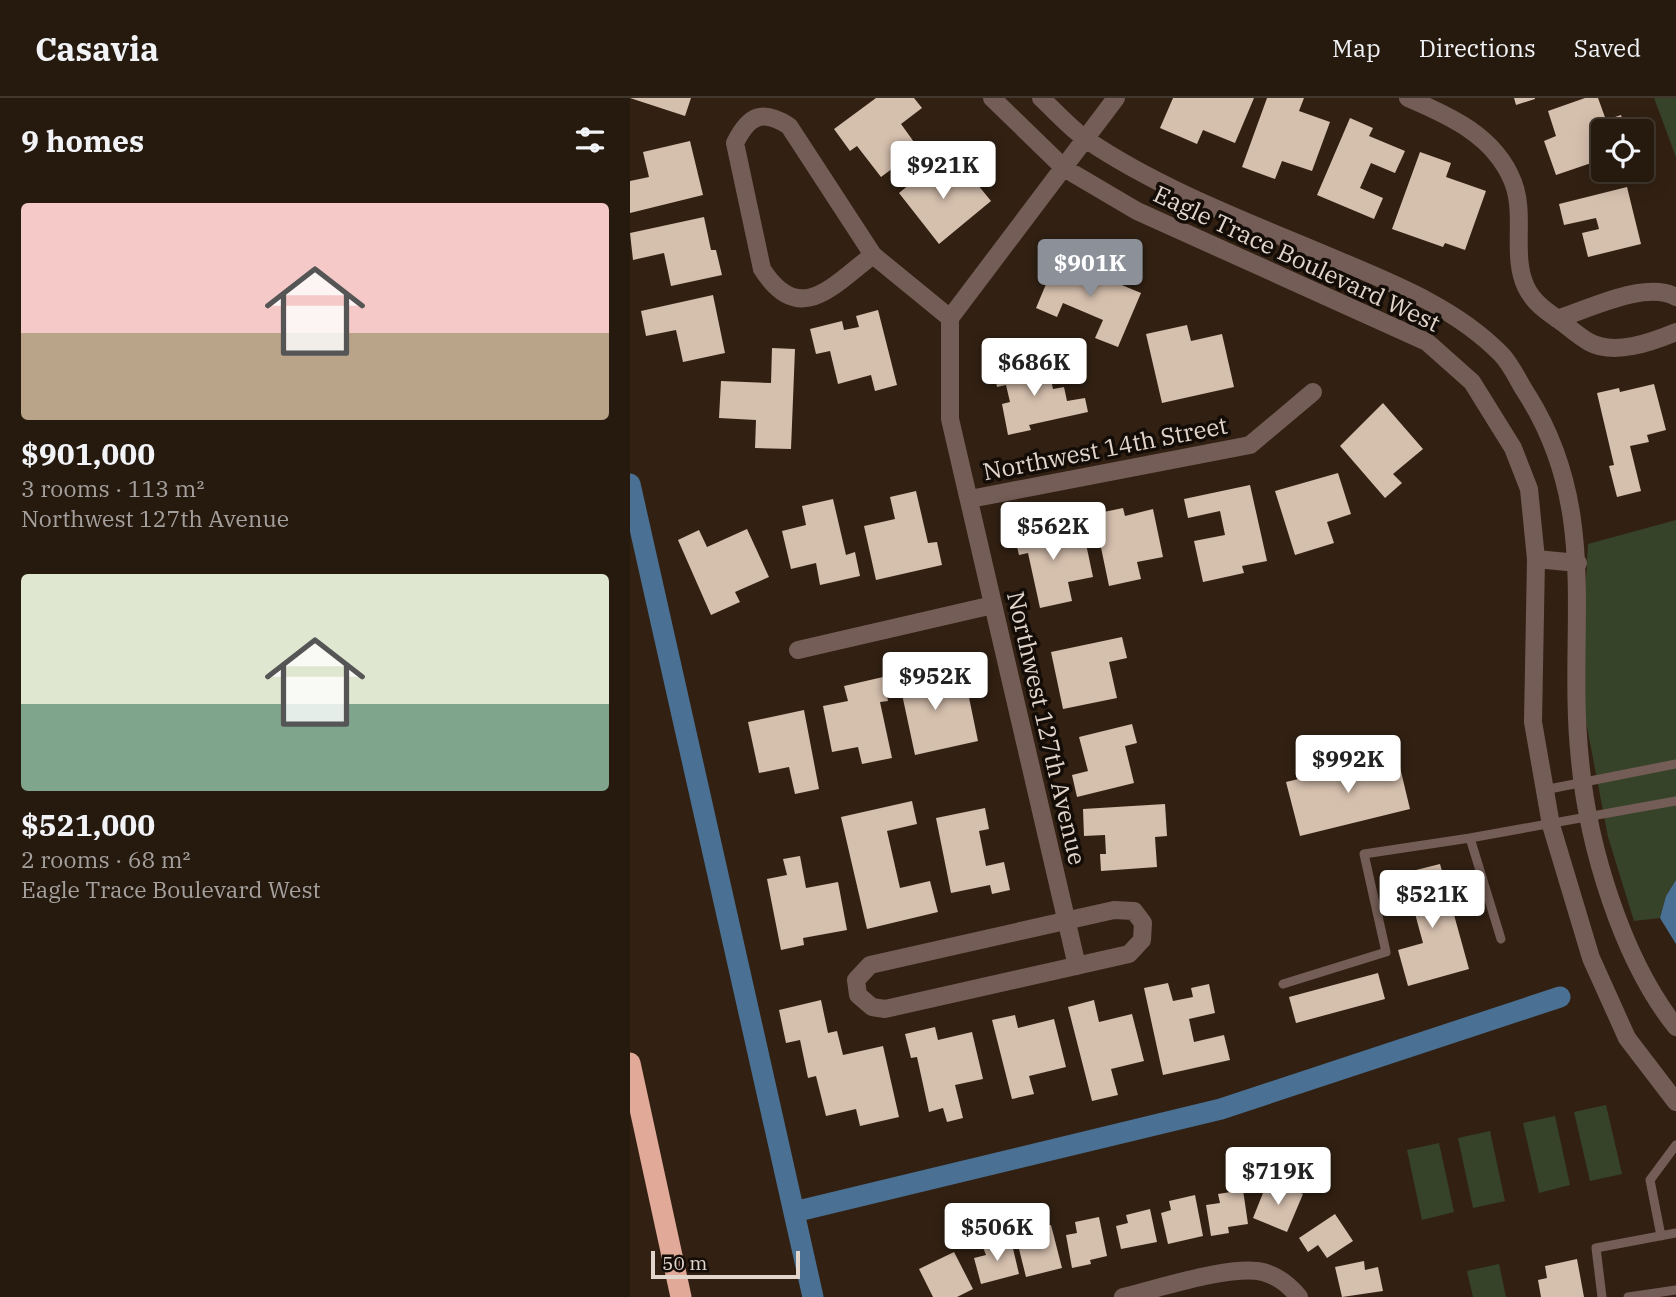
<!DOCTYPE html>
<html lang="en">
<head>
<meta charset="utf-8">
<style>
  :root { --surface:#26190e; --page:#32261c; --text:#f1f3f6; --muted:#a4a09e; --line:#42382e; --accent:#8c9099 }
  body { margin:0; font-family:"IBM Plex Serif",serif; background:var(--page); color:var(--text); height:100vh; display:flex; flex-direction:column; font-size:26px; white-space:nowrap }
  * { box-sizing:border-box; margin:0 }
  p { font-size:23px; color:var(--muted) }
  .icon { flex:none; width:38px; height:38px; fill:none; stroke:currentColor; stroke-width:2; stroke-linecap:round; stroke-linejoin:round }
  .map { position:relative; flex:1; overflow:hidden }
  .details { display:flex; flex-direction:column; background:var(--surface); width:630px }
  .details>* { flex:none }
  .fabs { position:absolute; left:961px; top:21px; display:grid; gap:14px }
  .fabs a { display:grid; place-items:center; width:63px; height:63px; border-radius:7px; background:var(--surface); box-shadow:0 4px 18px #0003,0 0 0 2px var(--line); font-size:35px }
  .scale { position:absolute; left:21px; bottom:18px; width:149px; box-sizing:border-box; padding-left:7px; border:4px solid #e1d5cc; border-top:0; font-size:19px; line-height:24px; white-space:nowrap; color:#e1d5cc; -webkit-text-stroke:5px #140d07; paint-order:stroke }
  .price { position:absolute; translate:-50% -60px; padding:0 16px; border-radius:7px; background:#fff; color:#222; font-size:23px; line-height:46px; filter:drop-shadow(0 2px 4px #0008) }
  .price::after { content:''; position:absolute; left:50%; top:42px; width:21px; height:16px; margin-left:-10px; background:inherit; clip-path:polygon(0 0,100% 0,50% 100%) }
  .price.selected { background:var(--accent); color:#fff }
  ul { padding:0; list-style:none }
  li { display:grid; align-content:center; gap:14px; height:371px; padding:0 21px }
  li span { display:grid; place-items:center; height:217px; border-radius:7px; color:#555 }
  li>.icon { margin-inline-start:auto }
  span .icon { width:126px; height:126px; fill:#fffc; stroke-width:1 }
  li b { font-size:30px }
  h2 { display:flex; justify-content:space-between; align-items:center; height:84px; padding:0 21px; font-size:30px }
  header { display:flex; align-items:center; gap:42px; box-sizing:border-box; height:98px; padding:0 35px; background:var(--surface); border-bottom:2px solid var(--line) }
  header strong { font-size:33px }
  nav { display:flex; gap:38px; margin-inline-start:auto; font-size:24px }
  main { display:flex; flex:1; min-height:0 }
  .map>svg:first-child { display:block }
  .green { fill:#364329 }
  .water { fill:#4a7194 }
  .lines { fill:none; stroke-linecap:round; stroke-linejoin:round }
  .canal { stroke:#4a7194; stroke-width:21 }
  .building { fill:#d5bfad }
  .lane { stroke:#745d56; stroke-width:9 }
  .street { stroke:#745d56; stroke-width:18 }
  .highway { stroke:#e1a998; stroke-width:21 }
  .labels { text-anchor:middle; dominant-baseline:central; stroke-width:7; stroke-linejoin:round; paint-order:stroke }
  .street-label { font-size:24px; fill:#e1d5cc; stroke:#140d07 }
</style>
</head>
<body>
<header>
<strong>Casavia</strong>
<nav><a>Map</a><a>Directions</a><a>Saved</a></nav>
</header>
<main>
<section class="details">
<h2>9 homes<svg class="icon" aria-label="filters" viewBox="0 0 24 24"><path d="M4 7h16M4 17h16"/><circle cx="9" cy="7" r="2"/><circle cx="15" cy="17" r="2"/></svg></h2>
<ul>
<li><span style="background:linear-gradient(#f6c9c9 60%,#b9a48a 0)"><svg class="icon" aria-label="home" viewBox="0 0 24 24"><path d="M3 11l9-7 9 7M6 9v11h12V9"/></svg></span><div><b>$901,000</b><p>3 rooms · 113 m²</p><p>Northwest 127th Avenue</p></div></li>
<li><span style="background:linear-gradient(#dfe7d0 60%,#7fa58c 0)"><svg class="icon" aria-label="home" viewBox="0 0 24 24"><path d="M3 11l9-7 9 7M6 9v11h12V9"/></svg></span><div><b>$521,000</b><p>2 rooms · 68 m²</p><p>Eagle Trace Boulevard West</p></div></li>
</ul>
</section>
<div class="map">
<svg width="1046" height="1199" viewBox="0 0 1046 1199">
  <rect width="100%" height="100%" fill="#322113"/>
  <path class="green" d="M 1024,0 L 1046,0 L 1046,59 Z
    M 1046,422 L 1046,782 L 1036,798 L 1030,820 L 1004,823 L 978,739 L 950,592 L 958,446 Z
    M 976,1007 L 992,1076 L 960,1083 L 944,1014 Z
    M 925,1018 L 940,1087 L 909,1095 L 893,1025 Z
    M 860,1033 L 875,1103 L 843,1110 L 828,1040 Z
    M 809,1045 L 824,1114 L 792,1122 L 777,1052 Z
    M 869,1166 L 876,1199 L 843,1199 L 837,1173 Z"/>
  <path class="water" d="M 1046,782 L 1046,846 L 1030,820 L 1036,798 Z"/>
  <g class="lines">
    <path class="canal" d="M 0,386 L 183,1199
      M 164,1114 L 591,1011 L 930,899"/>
  </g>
  <path class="building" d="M 0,0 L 61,0 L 55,18 Z
    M 246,0 L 284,0 L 292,10 L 271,26 L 289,51 L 251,79 L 227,48 L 220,53 L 204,31 Z
    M 543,0 L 624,0 L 605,45 L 573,32 L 567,46 L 530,30 Z
    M 637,0 L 674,0 L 669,13 L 700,24 L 682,73 L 652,63 L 645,81 L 612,69 Z
    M 884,0 L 905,0 L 905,1 L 886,7 Z
    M 955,0 L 968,0 L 976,22 L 991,17 L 996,33 L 973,33 L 973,61 L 926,77 L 914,43 L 926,38 L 918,13 Z
    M 720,20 L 743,30 L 739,38 L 775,53 L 765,75 L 741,65 L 730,90 L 753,100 L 744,121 L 687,97 Z
    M 60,43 L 73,97 L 0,115 L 0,83 L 19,79 L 13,54 Z
    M 790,54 L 821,65 L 816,79 L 856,93 L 835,152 L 815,145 L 813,149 L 762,131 Z
    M 309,62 L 332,89 L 343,81 L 361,103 L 309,146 L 269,95 Z
    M 997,89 L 1011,146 L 958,159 L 952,135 L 969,131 L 966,120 L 934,127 L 929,106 Z
    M 74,119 L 81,152 L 86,152 L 92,177 L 41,188 L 34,155 L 3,162 L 0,135 Z
    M 427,160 L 511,195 L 488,249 L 465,240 L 473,222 L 433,205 L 427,219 L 406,210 Z
    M 83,197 L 95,255 L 53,264 L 46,232 L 16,238 L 11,213 Z
    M 248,212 L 267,287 L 245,293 L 241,277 L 208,286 L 200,253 L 186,256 L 180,231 L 212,223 L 214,232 L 229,229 L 226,218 Z
    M 557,227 L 561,243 L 592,236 L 604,289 L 532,305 L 516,236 Z
    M 142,250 L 165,251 L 161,351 L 125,350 L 126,322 L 89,320 L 91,283 L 141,285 Z
    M 417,263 L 423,291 L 434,289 L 437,303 L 455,300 L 458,314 L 399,327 L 401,332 L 378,337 L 372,306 L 380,304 L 376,287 L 367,289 L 364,274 Z
    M 1024,286 L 1036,332 L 1017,337 L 1019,344 L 1000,348 L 1011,393 L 987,399 L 979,368 L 984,367 L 967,295 L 989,290 L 990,294 Z
    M 753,305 L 793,351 L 763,376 L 772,385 L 755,400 L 710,348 Z
    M 708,375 L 721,416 L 697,424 L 704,445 L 665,457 L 645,393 Z
    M 620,387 L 637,463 L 612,468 L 614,475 L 573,484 L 564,443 L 595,437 L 590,413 L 558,420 L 554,401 Z
    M 286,393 L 298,445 L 307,444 L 312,467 L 246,482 L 234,428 L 265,421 L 260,399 Z
    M 203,401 L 216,457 L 225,454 L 230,478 L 190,487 L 186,465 L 161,471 L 152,433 L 176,427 L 172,408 Z
    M 493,410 L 495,418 L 523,411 L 533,459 L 507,464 L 511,481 L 479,488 L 464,416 Z
    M 422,424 L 425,438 L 438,435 L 440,444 L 455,441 L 463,479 L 438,484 L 442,503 L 410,510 L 398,455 L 389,457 L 383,432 Z
    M 117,431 L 139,479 L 105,494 L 110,504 L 81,517 L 48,442 L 69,432 L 77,449 Z
    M 492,539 L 497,560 L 479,564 L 487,600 L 433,611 L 421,554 Z
    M 290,563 L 297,593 L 336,585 L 348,643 L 285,657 L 266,568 Z
    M 253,579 L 258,603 L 250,604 L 262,660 L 232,666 L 228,649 L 202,654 L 193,608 L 218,603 L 214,588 Z
    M 174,612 L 189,691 L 165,696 L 159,669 L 129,675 L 118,624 Z
    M 502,626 L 507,645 L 495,648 L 504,685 L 447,699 L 442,677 L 458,673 L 449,639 Z
    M 767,657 L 780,711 L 670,738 L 656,684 Z
    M 282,703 L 287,726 L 257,733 L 270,790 L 300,783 L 308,814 L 237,831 L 211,719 Z
    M 535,706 L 537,738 L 525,739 L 527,769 L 471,773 L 470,756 L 476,756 L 475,737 L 454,738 L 453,711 Z
    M 355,710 L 359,731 L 349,733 L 356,768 L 374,764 L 380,792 L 362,796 L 360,787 L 321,795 L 306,720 Z
    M 170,758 L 176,790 L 208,784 L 217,832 L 173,840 L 174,847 L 151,852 L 137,781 L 157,777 L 153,761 Z
    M 810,766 L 839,871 L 778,888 L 768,852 L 793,845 L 774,775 Z
    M 748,875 L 755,901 L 666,925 L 659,899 Z
    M 538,885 L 543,903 L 563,899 L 561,890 L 579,886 L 585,915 L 559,921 L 564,944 L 594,937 L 600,962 L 533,977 L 514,890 Z
    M 191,902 L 198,935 L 207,933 L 213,957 L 253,948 L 269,1019 L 230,1028 L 226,1011 L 196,1018 L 186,978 L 178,980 L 170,942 L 156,945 L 149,912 Z
    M 464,902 L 469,924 L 502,916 L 514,963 L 481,971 L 488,997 L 462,1003 L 438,909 Z
    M 385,917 L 388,930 L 424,921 L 436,969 L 399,978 L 404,996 L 382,1001 L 362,922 Z
    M 305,929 L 308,942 L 342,934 L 353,981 L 325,987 L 333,1020 L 317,1024 L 313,1010 L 299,1014 L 287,959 L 281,960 L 275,936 Z
    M 650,1086 L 673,1096 L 657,1134 L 623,1120 L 635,1090 L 647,1095 Z
    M 613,1092 L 618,1126 L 598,1129 L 599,1135 L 581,1138 L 576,1107 L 590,1105 L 588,1096 Z
    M 565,1097 L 573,1138 L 538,1146 L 531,1115 L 541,1112 L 539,1103 Z
    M 520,1111 L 527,1144 L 491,1151 L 486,1128 L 498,1125 L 496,1117 Z
    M 705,1116 L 723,1143 L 697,1160 L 688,1147 L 678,1154 L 669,1140 Z
    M 469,1119 L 477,1158 L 460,1162 L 461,1166 L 442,1170 L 436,1137 L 447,1135 L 445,1124 Z
    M 421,1127 L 432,1170 L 396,1179 L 385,1135 Z
    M 381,1142 L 389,1176 L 351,1186 L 344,1160 L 356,1157 L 353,1149 Z
    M 324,1154 L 343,1191 L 327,1199 L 303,1199 L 289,1171 Z
    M 947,1161 L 954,1199 L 911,1199 L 908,1182 L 917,1180 L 915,1168 Z
    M 734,1163 L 735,1172 L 748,1169 L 753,1193 L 712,1199 L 705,1169 Z"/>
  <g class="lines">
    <path class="lane" d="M 914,692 L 1046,666
      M 871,841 L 840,740 L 1046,703
      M 653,886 L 756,854 L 734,756 L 840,740
      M 1031,1138 L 1020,1082 L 1046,1047
      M 972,1199 L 966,1150 L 1046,1135
      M 998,1199 L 1046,1192"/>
    <path class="street" d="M 362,0 L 434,70 L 507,113 L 797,244 L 842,284 L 883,350 L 899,391 L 906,461 L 903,624 L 921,727 L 961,860 L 997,940 L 1046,1004
      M 411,0 C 426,14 441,31 457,42 C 534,94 626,127 710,163 C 767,187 827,211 871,256 C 882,267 889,285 898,298 C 972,417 936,532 950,662 C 958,748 992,861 1046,929
      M 778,0 C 820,18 865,38 883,84 C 896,117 881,157 896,189 C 903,204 916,213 929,222 C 939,229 948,238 959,244 C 984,258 1022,244 1046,234
      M 243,157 C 203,187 170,230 132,171 L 105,45 C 119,17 132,11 159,28 L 243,157 L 320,220
      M 927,221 C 959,211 1016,182 1046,199
      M 340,401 L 620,347 L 683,294
      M 906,461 L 948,465
      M 168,552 L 363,507
      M 484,812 L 504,813 L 513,825 L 512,842 L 499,856 L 255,911 L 242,909 L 228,897 L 226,882 L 240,867 Z
      M 447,868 L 320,321 L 320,220 L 486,0
      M 493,1199 C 527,1191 602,1166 633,1174 C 648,1178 660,1188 669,1199"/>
    <path class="highway" d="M 0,965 L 51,1199"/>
  </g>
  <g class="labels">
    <g class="street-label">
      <text transform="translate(667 160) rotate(25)">Eagle Trace Boulevard West</text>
      <text transform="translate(475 350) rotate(-11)">Northwest 14th Street</text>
      <text transform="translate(417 630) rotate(77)">Northwest 127th Avenue</text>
    </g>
  </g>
</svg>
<div class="fabs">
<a><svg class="icon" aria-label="locate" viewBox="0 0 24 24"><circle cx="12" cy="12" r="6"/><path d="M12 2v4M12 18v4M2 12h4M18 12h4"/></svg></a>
</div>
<div class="scale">50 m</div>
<b class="price" style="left:313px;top:103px">$921K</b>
<b class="price selected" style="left:460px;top:201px">$901K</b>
<b class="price" style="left:404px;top:300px">$686K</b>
<b class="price" style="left:423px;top:464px">$562K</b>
<b class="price" style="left:305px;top:614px">$952K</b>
<b class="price" style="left:718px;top:697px">$992K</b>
<b class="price" style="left:802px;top:832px">$521K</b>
<b class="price" style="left:648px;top:1109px">$719K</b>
<b class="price" style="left:367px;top:1165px">$506K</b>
</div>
</main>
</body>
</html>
